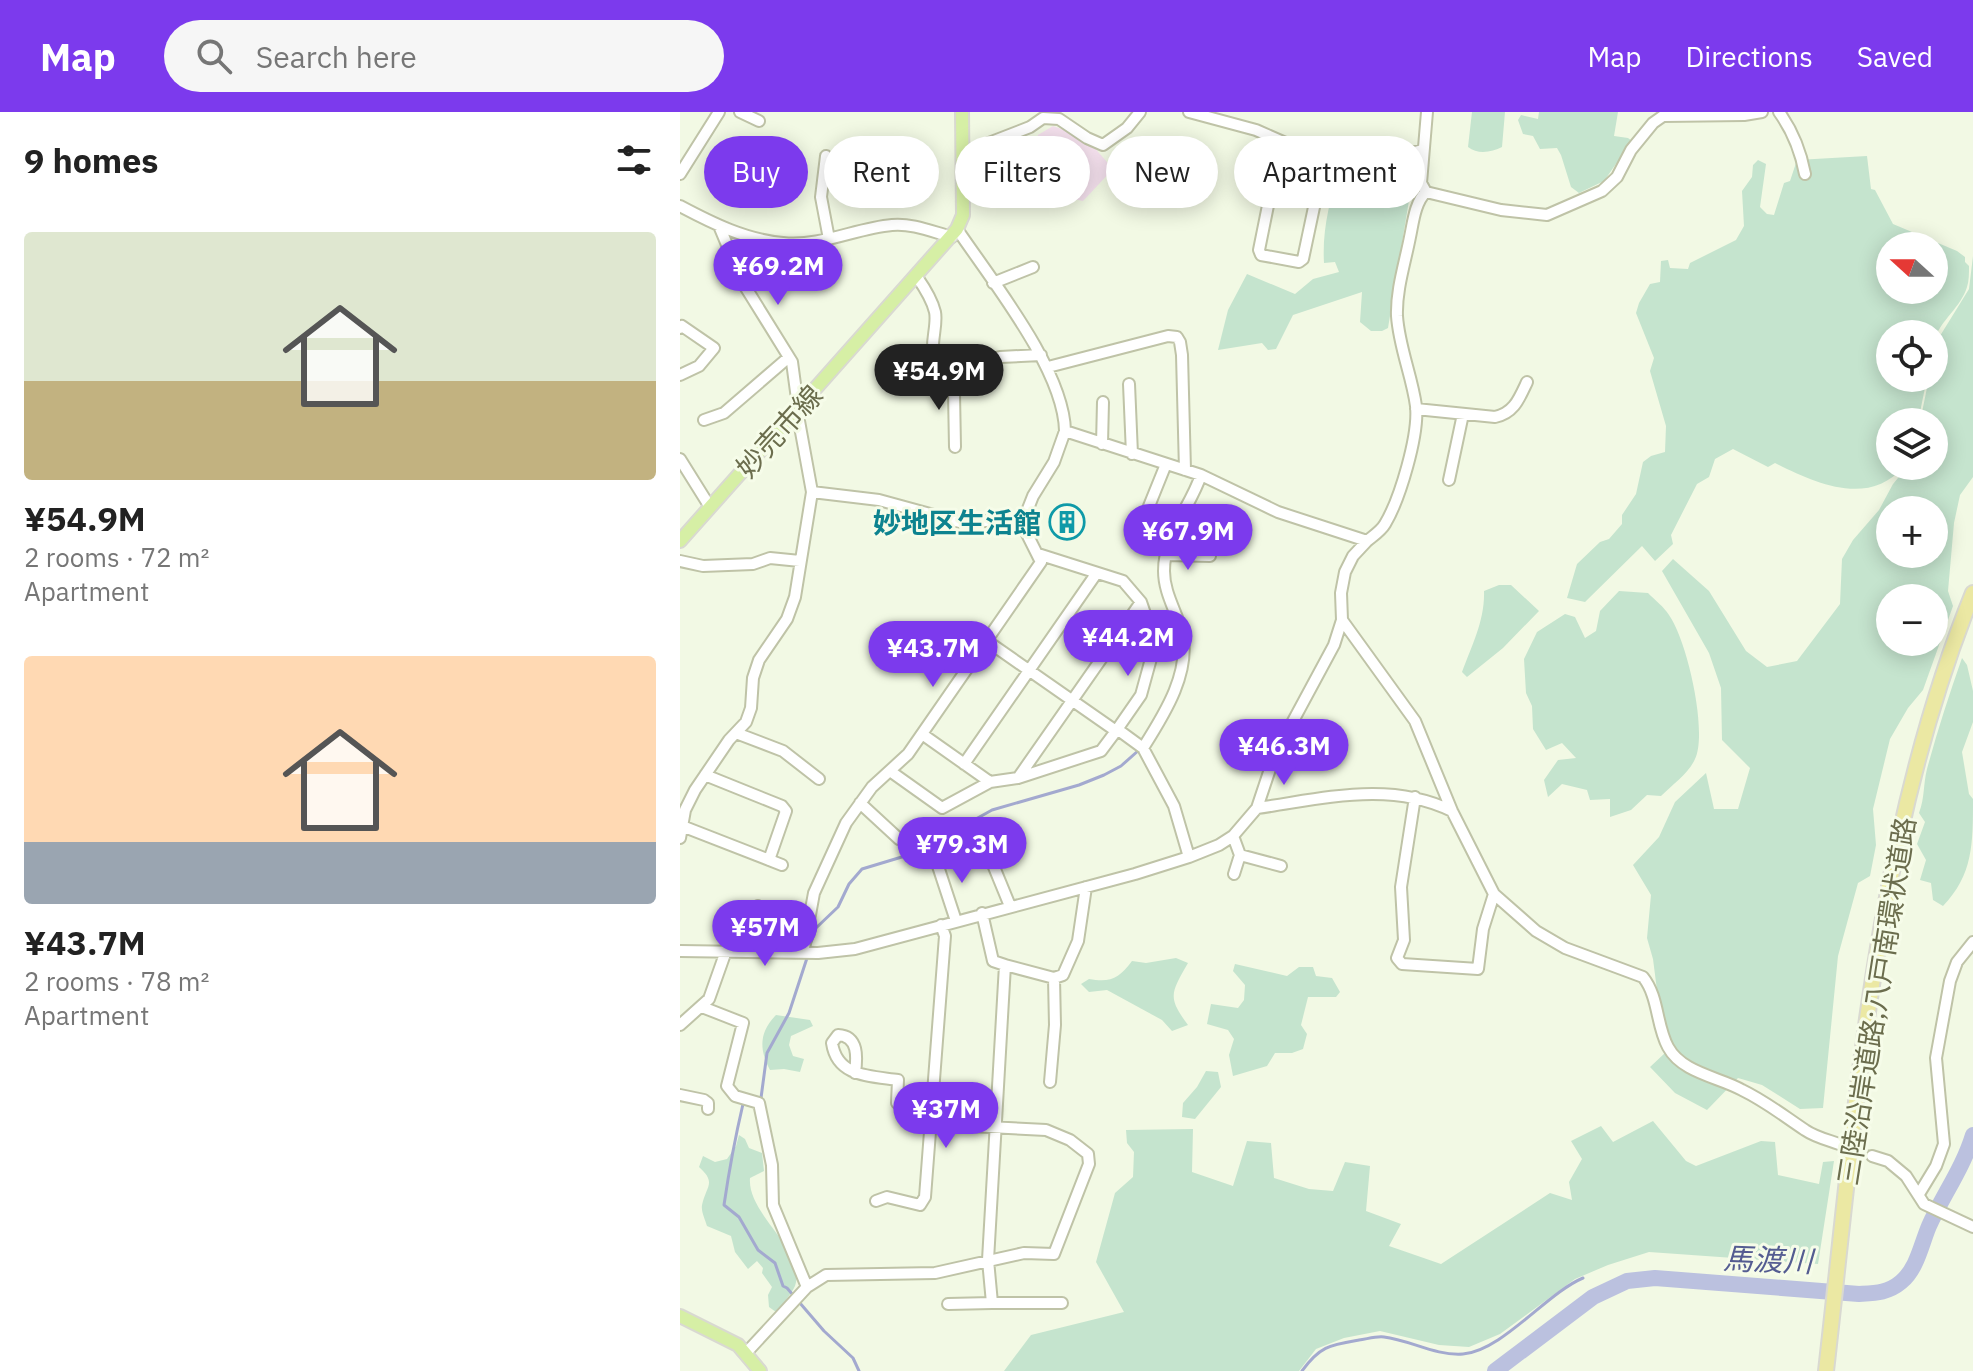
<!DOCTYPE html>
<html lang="en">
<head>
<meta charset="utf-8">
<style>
  :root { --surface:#fff; --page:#f6f6f6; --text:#222; --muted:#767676; --accent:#7c3aed }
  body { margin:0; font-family:"IBM Plex Sans","Noto Sans JP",sans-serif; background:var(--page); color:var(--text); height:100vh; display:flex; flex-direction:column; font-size:30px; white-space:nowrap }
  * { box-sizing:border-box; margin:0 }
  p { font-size:26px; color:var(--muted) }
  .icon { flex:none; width:44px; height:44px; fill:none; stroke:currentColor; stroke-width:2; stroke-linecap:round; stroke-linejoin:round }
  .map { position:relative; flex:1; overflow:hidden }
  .side { display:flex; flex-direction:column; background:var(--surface); width:680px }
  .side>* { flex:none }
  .banner { position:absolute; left:24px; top:24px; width:760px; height:72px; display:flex; gap:16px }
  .needle { width:52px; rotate:291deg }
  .buttons { position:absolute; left:1196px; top:120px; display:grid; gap:16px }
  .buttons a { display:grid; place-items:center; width:72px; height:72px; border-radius:50%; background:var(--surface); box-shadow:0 4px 20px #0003; font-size:40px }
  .price { position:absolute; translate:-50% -68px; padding:0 18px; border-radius:28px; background:var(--accent); color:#fff; font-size:26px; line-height:52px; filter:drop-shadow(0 2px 4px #0008) }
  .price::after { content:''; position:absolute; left:50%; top:48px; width:24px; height:18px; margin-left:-12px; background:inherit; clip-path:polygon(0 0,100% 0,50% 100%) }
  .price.on { background:#222; color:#fff }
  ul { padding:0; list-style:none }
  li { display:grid; align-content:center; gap:16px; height:424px; padding:0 24px }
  li span { display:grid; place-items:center; height:248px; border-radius:8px; color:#555 }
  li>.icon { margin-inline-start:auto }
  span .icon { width:144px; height:144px; fill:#fffc; stroke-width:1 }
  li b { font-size:34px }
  h2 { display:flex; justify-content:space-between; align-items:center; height:96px; padding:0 24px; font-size:34px }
  .pill { padding:0 28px; border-radius:36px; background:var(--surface); box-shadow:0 4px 20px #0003; font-size:28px; line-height:72px }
  .pill.on { background:var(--accent); color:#fff }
  header { display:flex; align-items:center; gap:48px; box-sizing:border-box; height:112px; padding:0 40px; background:var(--accent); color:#fff }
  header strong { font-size:38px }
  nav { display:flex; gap:44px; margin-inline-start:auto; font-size:28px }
  .search { width:560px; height:72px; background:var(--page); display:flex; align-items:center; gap:20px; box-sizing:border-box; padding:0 28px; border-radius:44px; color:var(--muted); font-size:30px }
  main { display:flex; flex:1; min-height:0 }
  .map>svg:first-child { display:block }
  .education { fill:#f5e1ee }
  .green { fill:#c5e4ce; fill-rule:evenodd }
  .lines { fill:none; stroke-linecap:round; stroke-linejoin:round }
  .stream { stroke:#a3a9cf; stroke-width:3 }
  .river { stroke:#bbc1df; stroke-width:16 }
  .minor-tunnel { stroke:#d0d6be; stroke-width:10; stroke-dasharray:10 5; stroke-linecap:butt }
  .minor-casing { stroke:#bfc3a7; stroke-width:14 }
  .major-casing { stroke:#d9d9d1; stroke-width:16 }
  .highway-casing { stroke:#d9d9d1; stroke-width:18 }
  .minor { stroke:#fff; stroke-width:10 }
  .major { stroke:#d6efa5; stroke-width:12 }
  .highway { stroke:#ebe8a3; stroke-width:14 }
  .labels { text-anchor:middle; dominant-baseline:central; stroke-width:6; stroke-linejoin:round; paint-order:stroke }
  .street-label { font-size:28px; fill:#6b6d4d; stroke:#f6fce9 }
  .culture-label { font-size:28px; font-weight:bold; fill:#0d838f; stroke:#f6fce9; text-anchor:end }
  .water-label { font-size:30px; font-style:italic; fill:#545c91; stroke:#f6fce9 }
</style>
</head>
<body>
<header>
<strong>Map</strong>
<div class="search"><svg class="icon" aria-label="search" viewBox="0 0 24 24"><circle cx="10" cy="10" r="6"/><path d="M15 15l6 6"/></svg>Search here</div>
<nav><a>Map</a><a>Directions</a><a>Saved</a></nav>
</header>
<main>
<section class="side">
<h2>9 homes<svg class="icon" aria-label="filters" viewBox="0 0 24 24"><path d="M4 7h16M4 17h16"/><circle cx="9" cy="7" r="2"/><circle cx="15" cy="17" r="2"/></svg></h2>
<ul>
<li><span style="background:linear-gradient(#dfe7d0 60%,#c2b280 0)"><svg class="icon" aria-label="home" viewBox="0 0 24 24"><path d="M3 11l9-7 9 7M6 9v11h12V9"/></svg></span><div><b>¥54.9M</b><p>2 rooms · 72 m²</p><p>Apartment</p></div></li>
<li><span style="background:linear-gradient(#ffd9b3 75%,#9aa5b1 0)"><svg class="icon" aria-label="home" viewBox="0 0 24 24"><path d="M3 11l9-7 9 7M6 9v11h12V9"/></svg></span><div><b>¥43.7M</b><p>2 rooms · 78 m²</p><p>Apartment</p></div></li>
</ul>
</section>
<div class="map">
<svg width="1293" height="1259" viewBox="0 0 1293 1259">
  <rect width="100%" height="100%" fill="#f2f9e4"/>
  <path class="education" d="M 373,14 L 390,20 L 413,34 L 433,57 L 403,89 L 389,86 L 357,59 L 352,42 L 358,23 Z"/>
  <path class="green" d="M 792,0 L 825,0 L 822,35 C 812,40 798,43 788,35 Z
    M 859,0 L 938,0 L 934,24 L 948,26 L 952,29 L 924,69 L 899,81 L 891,75 L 881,43 L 877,36 L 860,37 L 853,24 L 843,22 L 838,8 L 841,3 L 858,7 Z
    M 1187,44 L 1191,77 L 1195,78 L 1213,112 L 1277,139 L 1285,145 L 1285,150 L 1289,154 C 1289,161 1289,169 1287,175 C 1281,195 1261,208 1254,228 L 1254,222 L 1210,222 L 1210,266 L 1247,266 L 1238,310 L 1210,310 L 1210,354 L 1224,354 C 1189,396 1135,371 1095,351 L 1088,355 L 1053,337 L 1035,347 L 1029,365 L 1017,372 L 991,423 L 993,432 L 975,449 L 962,434 L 905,490 L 887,486 L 897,452 L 920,430 L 929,427 L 942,412 L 942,403 L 956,382 L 963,350 L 971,344 L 985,340 L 986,314 L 970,259 L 974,246 L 956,201 L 959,191 L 970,172 L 980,170 L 981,149 L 988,148 L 990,156 L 1008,157 L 1010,151 L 1056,128 L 1064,114 L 1062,79 L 1072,65 L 1073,53 L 1078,48 L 1086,52 L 1080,95 L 1087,102 L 1094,103 L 1104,71 L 1110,69 L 1117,48 ZM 1210,134 L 1254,134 L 1254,178 L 1210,178 Z
    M 736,46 L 708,216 L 702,219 L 691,219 L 680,210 L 682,180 L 613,203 L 596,237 L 588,238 L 582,231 L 538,238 L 548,198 L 567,162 L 615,182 L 633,167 L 659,160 L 655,150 L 644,151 C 642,118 650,88 659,57 Z
    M 1293,144 L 1293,365 L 1280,383 L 1274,411 L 1268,479 L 1273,494 L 1243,578 L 1228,596 L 1210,627 L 1193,697 L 1196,733 L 1190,764 L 1178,771 L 1158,844 L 1143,996 L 1120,997 L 1082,973 L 1058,966 L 1027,998 L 995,981 L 970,955 L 985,941 L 973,847 L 967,826 L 971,783 L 953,753 L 979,725 L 995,690 L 1026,661 L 1034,697 L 1058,697 L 1070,656 L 1042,628 L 1041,576 L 1029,541 L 982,459 L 993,447 L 1029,479 L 1066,539 L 1087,555 L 1117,549 L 1160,492 L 1162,447 L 1173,428 L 1199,398 L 1213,372 L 1228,354 L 1254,354 L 1254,310 L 1240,310 L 1249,266 L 1254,266 L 1255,232 L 1289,177 ZM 1210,398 L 1254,398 L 1254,442 L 1210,442 ZM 1210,486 L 1254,486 L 1254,530 L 1210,530 Z
    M 819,473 L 831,473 L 859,499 L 823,536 L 787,565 L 782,560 C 792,533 805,508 804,479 Z
    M 939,479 L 968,481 C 975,488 984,495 989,503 C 1007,528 1028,620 1015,647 C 1009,661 992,673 981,684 L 967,683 L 951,698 L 930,705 L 930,687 L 910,688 L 907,678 L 882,672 L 868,685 L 864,668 L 878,648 L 896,646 L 882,631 L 866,638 L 853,617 L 852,594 L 846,581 L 844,547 L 857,520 L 885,502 L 895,505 L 905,526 L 916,519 L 920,499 Z
    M 1282,546 L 1287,553 L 1293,579 L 1293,610 L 1282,640 L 1289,682 L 1293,687 C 1293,732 1293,763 1263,794 L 1253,788 L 1251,771 L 1240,768 L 1246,748 L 1237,732 L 1245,710 L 1239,701 C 1245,685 1243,673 1247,657 C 1257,620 1269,583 1282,546 Z
    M 496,846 L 508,851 C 491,881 487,885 508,913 L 492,919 L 482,908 L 427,878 L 409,880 L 401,872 L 409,867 C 431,871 439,866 452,849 L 466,851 Z
    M 555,852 L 607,864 L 619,855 L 633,855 L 636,864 L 652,866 L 660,880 L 656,885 L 628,885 L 621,913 L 627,922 L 623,937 L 612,941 L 595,941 L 587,954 L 553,964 L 549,943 L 554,927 L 548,918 L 527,912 L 531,892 L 558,896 L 564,888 L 565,873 L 553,859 Z
    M 96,903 L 130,908 L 133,914 L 111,924 L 109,933 L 113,944 L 124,947 L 120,960 L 104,957 L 90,958 C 79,938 79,920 96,903 Z
    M 526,959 L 538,960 L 541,975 L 515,1007 L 502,1005 L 503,991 L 517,975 Z
    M 973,1009 L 1006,1049 L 1016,1054 L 1081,1029 L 1095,1030 L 1098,1063 L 1139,1072 L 1143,1050 L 1154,1049 L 1138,1152 L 969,1140 L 928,1153 L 895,1167 L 820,1222 L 789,1235 L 759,1233 L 700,1219 L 664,1226 L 636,1237 L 619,1259 L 324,1259 L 351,1223 L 444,1200 L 416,1150 L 435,1081 L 453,1065 L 454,1040 L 447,1031 L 446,1018 L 513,1017 L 512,1060 L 553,1074 L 567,1029 L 591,1031 L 594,1066 L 629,1077 L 653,1079 L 665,1050 L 690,1054 L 686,1099 L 721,1112 L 709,1134 L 761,1152 L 870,1081 L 892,1088 L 889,1070 L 902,1047 L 891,1029 L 921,1014 L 933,1030 Z
    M 59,1023 L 65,1027 L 69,1036 L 82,1041 L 84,1059 L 70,1066 C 67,1103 127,1138 115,1174 C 111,1183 102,1192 96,1200 L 89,1195 L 88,1183 L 92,1175 L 82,1161 L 83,1156 L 77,1149 L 68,1157 L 55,1140 L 51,1124 L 27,1114 C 25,1107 21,1100 22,1093 C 26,1074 37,1071 19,1055 L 23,1044 L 35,1050 L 47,1047 L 56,1034 Z"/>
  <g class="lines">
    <path class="stream" d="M 129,836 L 136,816 L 158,795 L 169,772 L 182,757 L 235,741 L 312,698 L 399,673 L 424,663 L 441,654 L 459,638
      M 77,987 L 81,986 L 87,941 L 109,901 L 128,843
      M 66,991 L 63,992 C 55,1026 49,1059 44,1093 L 59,1105 L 78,1138 L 95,1151 L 103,1174 L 107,1176 L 144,1219 L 173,1246 L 179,1259
      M 622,1259 C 640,1234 650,1233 679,1228 C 687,1227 696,1224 704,1225 C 730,1228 755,1244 783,1242 C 822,1239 867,1181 903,1166"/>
    <path class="river" d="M 815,1259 L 913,1185 L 947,1169 L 975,1166 L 1179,1182 C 1195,1181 1208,1181 1221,1170 C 1237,1157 1241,1133 1249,1114 C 1263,1083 1283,1056 1293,1023"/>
    <path class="minor-tunnel" d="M 1165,1034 L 1192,1044"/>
    <defs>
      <path id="minor" d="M 60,0 L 79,9
        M 509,0 L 576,18 L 644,48 L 669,53 L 703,49 L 742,38
        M 1099,0 C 1112,18 1121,41 1125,62
        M 601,29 L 579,138 L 581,143 L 619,150 L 623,147 L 644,48
        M 283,41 L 350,15 L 363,6 L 379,7 L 407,26 L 423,33 L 447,16 L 460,0
        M 146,44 L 141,85 L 149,127
        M 0,62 L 39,0
        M 746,80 L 821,98 L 867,103 L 922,79 L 937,65 L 951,38 L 973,11 L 983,4 L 1064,3 L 1082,0
        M 746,80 L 741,71 L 747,0
        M 0,94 C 32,111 66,128 103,131 C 141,135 176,116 212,113 C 232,111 253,120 272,125
        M 40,116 L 63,171 L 112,250 L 117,287 L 122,293
        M 237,165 C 244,175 252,187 255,200 C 259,219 241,249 268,258 L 320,245 L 361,243
        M 313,171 L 353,155
        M 0,216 L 2,214 L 34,236 L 19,254 L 0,263
        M 368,255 L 488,224 L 497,225 L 500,230 L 502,243 L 505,358
        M 268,258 L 274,281 L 275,335
        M 449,272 L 452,342
        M 736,297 L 815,305 C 834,301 839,287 847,270
        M 24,308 L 44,301 L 109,245
        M 422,332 L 423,290
        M 0,347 L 30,395
        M 769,368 L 783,302
        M 132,380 L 199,388 L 283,411 L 317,408 L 342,412
        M 459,419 L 486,352
        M 687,429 C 693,424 701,419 705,412 C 720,387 739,323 736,294 C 732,264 719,235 717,204 C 716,178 725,151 730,125 C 733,111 735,90 746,80
        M 486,443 L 530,444
        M 0,449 L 23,454 L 73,452 L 90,446 L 120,449
        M 662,508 L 735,609 L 772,699 L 814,782 L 856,819 L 885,836 L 963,865 C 979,885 976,913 988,935 C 1002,961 1039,965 1062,978 C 1085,989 1104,1004 1125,1018 C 1135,1025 1148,1028 1159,1032
        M 307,529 L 436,619 L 461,583 L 472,543 L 473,525 L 461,490 L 443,469 L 358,442
        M 437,617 L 463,636
        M 56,621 L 103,639 L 139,667
        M 242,622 L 310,670
        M 284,652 L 416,462
        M 210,659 L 262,696 L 310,670 L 338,666 L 421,639 L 436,619
        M 25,663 L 102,694 L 106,699 L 89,748
        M 338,666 L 461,490
        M 735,685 L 721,775 L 724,828 L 717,846 L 722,852 L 798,857 L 803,817 L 814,782
        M 180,691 L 219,727
        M 577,696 C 643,687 709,668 772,699
        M 2,714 L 102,753
        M 553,724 L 560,743 L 554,762
        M 0,726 L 5,698 L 15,678 L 49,628 L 66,610 L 71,596 L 73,566 L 79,548 L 107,507 L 115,485 L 132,380 L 117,298
        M 305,733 L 330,794
        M 560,743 L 601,754
        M 509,745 L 494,694 L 463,636 C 484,603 513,558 501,517 C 495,497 484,480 484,459 C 484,422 510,396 521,363
        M 256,748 L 276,809
        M 302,801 L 313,849 L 325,853 L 308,1148 L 312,1191 L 382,1191
        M 67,838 L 78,794
        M 0,839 L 138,841 L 175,837 L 455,762 L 509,745 L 539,733 L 553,724 L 577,696 L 591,654 L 605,624 L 654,533 L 662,508 L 661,481 L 665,460 L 673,444 L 687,429 L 598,400 L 521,363 L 385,319 C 384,258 312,169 277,117
        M 123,841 L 134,781 L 166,711 L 192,675 L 228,642 L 361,450 L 342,412 L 353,384 L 374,350 L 385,319
        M 325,853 L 374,866 L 383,863 L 398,829 L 406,775
        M 22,895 L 63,911 L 47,974 L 55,984 L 79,991 L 92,1053 L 93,1093 L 127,1175
        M 0,913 L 29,887 L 46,839
        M 175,961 C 177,946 179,924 158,923 L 152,931 C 157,965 190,964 218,968 L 217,991 L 252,994
        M 370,970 L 375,913 L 374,866
        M 0,983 L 24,988 L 28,991 L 28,997
        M 1192,1044 L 1208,1049 L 1226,1064 L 1244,1092 L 1293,1115
        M 1239,1082 L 1256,1054 L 1264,1032 L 1256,946 L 1270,869 L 1277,850 L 1293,830
        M 196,1089 L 207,1085 L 240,1093 L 245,1085 L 265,824 L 261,813
        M 268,1192 L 312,1191
        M 66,1241 L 127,1175 L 146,1163 L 255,1161 L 344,1141 L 374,1142 L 409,1052 L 408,1042 L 390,1028 L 366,1018 L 251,1012"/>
      <path id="major" d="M 0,429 L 277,117 L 283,103 L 282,0
        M 0,1204 L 58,1233 L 80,1259"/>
      <path id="highway" d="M 1146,1259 C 1176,998 1193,728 1293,481"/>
    </defs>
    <use href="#minor" class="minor-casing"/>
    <use href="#major" class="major-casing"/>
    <use href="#highway" class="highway-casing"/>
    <use href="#minor" class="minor"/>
    <use href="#major" class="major"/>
    <use href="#highway" class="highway"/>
  </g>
  <defs>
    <symbol id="building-ring" viewBox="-11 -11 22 22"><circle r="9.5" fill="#f6fce9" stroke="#0f9aa8" stroke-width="1.5"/><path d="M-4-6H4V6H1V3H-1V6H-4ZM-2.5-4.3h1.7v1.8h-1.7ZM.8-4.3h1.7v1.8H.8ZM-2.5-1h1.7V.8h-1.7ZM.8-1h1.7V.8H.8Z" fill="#0f9aa8"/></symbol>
  </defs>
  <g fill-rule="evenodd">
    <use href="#building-ring" x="367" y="390" width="40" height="40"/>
  </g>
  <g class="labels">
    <g class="street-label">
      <text transform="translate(99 319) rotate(-48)">妙売市線</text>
      <text transform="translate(1196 889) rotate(-81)">三陸沿岸道路;八戸南環状道路</text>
    </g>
    <g class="culture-label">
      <text x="361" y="410">妙地区生活館</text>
    </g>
    <g class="water-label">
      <text transform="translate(1088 1147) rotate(2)">馬渡川</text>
    </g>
  </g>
</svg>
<div class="buttons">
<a><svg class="needle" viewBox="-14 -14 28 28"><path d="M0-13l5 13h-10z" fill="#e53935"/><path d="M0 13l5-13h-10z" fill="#767676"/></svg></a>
<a><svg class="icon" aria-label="locate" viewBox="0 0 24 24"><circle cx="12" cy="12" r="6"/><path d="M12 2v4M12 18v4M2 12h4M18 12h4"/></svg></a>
<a><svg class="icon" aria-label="layers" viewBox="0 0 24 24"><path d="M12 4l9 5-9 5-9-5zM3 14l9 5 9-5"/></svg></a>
<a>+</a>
<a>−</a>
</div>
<b class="price" style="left:98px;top:195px">¥69.2M</b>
<b class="price on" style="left:259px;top:300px">¥54.9M</b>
<b class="price" style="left:508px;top:460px">¥67.9M</b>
<b class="price" style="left:448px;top:566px">¥44.2M</b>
<b class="price" style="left:253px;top:577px">¥43.7M</b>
<b class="price" style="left:604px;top:675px">¥46.3M</b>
<b class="price" style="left:282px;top:773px">¥79.3M</b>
<b class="price" style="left:85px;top:856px">¥57M</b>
<b class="price" style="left:266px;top:1038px">¥37M</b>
<div class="banner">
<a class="pill on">Buy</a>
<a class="pill">Rent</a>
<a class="pill">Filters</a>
<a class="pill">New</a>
<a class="pill">Apartment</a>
</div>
</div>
</main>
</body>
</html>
